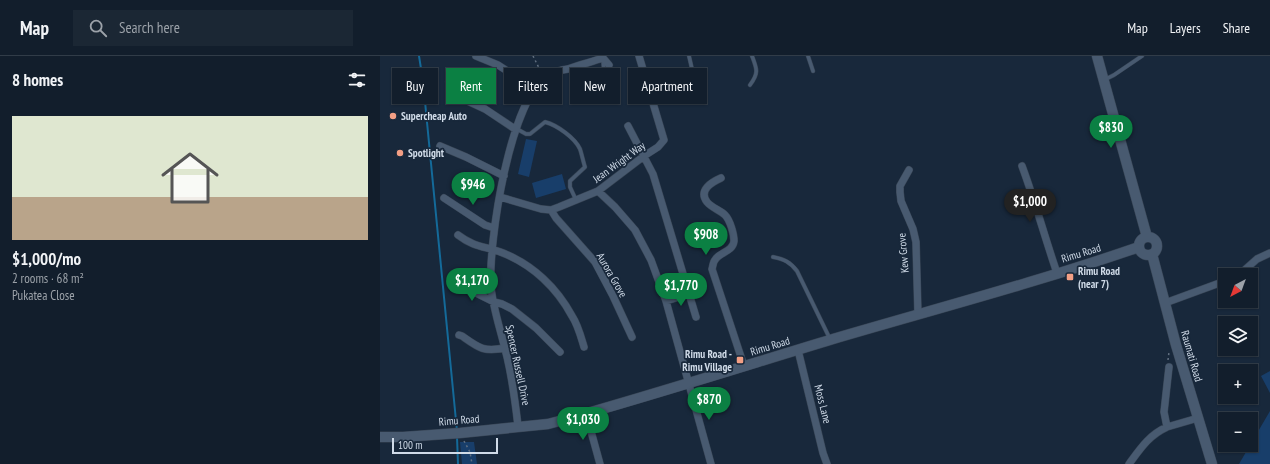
<!DOCTYPE html>
<html lang="en">
<head>
<meta charset="utf-8">
<style>
  :root { --surface:#121e2c; --page:#1b2734; --text:#f1f3f6; --muted:#9ca2a9; --line:#313c48; --accent:#0b8043 }
  body { margin:0; font-family:"PT Sans Narrow",sans-serif; background:var(--page); color:var(--text); height:100vh; display:flex; flex-direction:column; font-size:15px; white-space:nowrap }
  * { box-sizing:border-box; margin:0 }
  p { font-size:13px; color:var(--muted) }
  .icon { flex:none; width:22px; height:22px; fill:none; stroke:currentColor; stroke-width:2; stroke-linecap:round; stroke-linejoin:round }
  .map { position:relative; flex:1; overflow:hidden }
  .drawer { display:flex; flex-direction:column; background:var(--surface); width:380px }
  .drawer>* { flex:none }
  .hud { position:absolute; left:12px; top:12px; width:380px; height:36px; display:flex; gap:8px }
  .needle { width:26px; rotate:221deg }
  .tools { position:absolute; left:838px; top:212px; display:grid; gap:8px }
  .tools a { display:grid; place-items:center; width:40px; height:40px; border-radius:0px; background:var(--surface); box-shadow:0 1px 3px #0004,0 0 0 1px var(--line); font-size:20px }
  .scale { position:absolute; left:12px; bottom:10px; width:106px; box-sizing:border-box; padding-left:4px; border:2px solid #d0dbe8; border-top:0; font-size:11px; line-height:14px; white-space:nowrap; color:#d0dbe8; -webkit-text-stroke:3px #18283b; paint-order:stroke }
  .price { position:absolute; translate:-50% -34px; padding:0 9px; border-radius:14px; background:var(--accent); color:#fff; font-size:13px; line-height:26px; filter:drop-shadow(0 1px 2px #0008) }
  .price::after { content:''; position:absolute; left:50%; top:24px; width:12px; height:9px; margin-left:-6px; background:inherit; clip-path:polygon(0 0,100% 0,50% 100%) }
  .price.on { background:#222; color:#fff }
  ul { padding:0; list-style:none }
  li { display:grid; align-content:center; gap:8px; height:212px; padding:0 12px }
  li span { display:grid; place-items:center; height:124px; border-radius:0px; color:#555 }
  li>.icon { margin-inline-start:auto }
  span .icon { width:72px; height:72px; fill:#fffc; stroke-width:1 }
  li b { font-size:17px }
  h2 { display:flex; justify-content:space-between; align-items:center; height:48px; padding:0 12px; font-size:17px }
  .pill { padding:0 14px; border-radius:0px; background:var(--surface); box-shadow:0 1px 3px #0004,0 0 0 1px var(--line); font-size:14px; line-height:36px }
  .pill.on { background:var(--accent); color:#fff }
  header { display:flex; align-items:center; gap:24px; box-sizing:border-box; height:56px; padding:0 20px; background:var(--surface); border-bottom:1px solid var(--line) }
  header strong { font-size:19px }
  nav { display:flex; gap:22px; margin-inline-start:auto; font-size:14px }
  .search { width:280px; height:36px; background:var(--page); display:flex; align-items:center; gap:10px; box-sizing:border-box; padding:0 14px; border-radius:0px; color:var(--muted); font-size:15px }
  main { display:flex; flex:1; min-height:0 }
  .map>svg:first-child { display:block }
  .green { fill:#183e6a }
  .lines { fill:none; stroke-linecap:round; stroke-linejoin:round }
  .stream { stroke:#146a99; stroke-width:2 }
  .lane-casing { stroke:#384555; stroke-width:4.5 }
  .street-casing { stroke:#384555; stroke-width:8 }
  .secondary-casing { stroke:#384555; stroke-width:11 }
  .path { stroke:#627081; stroke-width:1.5; stroke-dasharray:2 3; stroke-linecap:butt }
  .lane { stroke:#485a70; stroke-width:3.5 }
  .street { stroke:#485a70; stroke-width:7 }
  .secondary { stroke:#485a70; stroke-width:10 }
  .poi-dot { fill:#f39f85; stroke:#18283b; stroke-width:1.5 }
  .labels { text-anchor:middle; dominant-baseline:central; stroke-width:3.5; stroke-linejoin:round; paint-order:stroke }
  .poi-label { font-size:11px; font-weight:bold; fill:#d0dbe8; stroke:#18283b; text-anchor:start }
  .street-label { font-size:11px; fill:#d0dbe8; stroke:#18283b }
</style>
</head>
<body>
<header>
<strong>Map</strong>
<div class="search"><svg class="icon" aria-label="search" viewBox="0 0 24 24"><circle cx="10" cy="10" r="6"/><path d="M15 15l6 6"/></svg>Search here</div>
<nav><a>Map</a><a>Layers</a><a>Share</a></nav>
</header>
<main>
<section class="drawer">
<h2>8 homes<svg class="icon" aria-label="filters" viewBox="0 0 24 24"><path d="M4 7h16M4 17h16"/><circle cx="9" cy="7" r="2"/><circle cx="15" cy="17" r="2"/></svg></h2>
<ul>
<li><span style="background:linear-gradient(#dfe7d0 65%,#b9a48a 0)"><svg class="icon" aria-label="home" viewBox="0 0 24 24"><path d="M3 11l9-7 9 7M6 9v11h12V9"/></svg></span><div><b>$1,000/mo</b><p>2 rooms · 68 m²</p><p>Pukatea Close</p></div></li>
</ul>
</section>
<div class="map">
<svg width="890" height="408" viewBox="0 0 890 408">
  <rect width="100%" height="100%" fill="#18283b"/>
  <path class="green" d="M 146,83 L 157,85 L 149,121 L 138,118 Z
    M 182,118 L 186,133 L 156,142 L 152,127 Z
    M 890,315 L 890,337 L 881,320 Z
    M 890,355 L 890,408 L 859,408 Z
    M 80,386 L 94,386 L 97,408 L 82,408 Z"/>
  <g class="lines">
    <path class="stream" d="M 39,0 L 43,25 L 77,375
      M 77,381 L 78,408"/>
    <defs>
      <path id="lane" d="M 428,0 L 433,15
        M 223,3 L 225,28 L 228,37 L 228,41
        M 724,24 L 734,19 L 762,0
        M 297,25 L 311,17 L 312,13 L 309,0
        M 370,29 C 379,17 377,13 372,0
        M 137,73 L 146,78 L 150,78 L 165,66 C 177,69 195,82 200,93 C 202,99 203,105 205,111 L 190,125 L 190,131 L 196,144
        M 393,201 C 404,203 410,206 417,215 L 450,283"/>
      <path id="street" d="M 96,0 L 118,9 L 141,24 L 153,35
        M 69,26 L 77,40 L 105,53 L 135,73
        M 248,70 L 273,118 L 316,261
        M 60,90 L 86,101 L 124,120
        M 642,110 C 655,145 665,182 677,217
        M 529,114 L 520,130 L 520,136 L 521,145 L 533,173 L 536,186 L 538,259
        M 341,122 C 332,126 318,134 327,146 C 332,152 340,154 345,159 C 350,164 354,178 354,185 C 353,196 339,196 335,204 C 333,206 333,210 332,213 L 364,310
        M 218,135 L 235,151 L 255,174 L 271,204 L 286,245 L 331,408
        M 120,141 L 161,153 L 171,154 L 179,151 L 218,135 L 264,100 L 278,91 L 284,84 L 259,0
        M 64,142 L 105,169 L 114,172
        M 171,154 L 176,162 L 215,206 L 233,240 L 252,281
        M 78,179 C 95,192 106,190 123,197 C 153,209 177,232 192,260 C 198,269 201,281 204,291
        M 859,219 L 877,203 L 890,197
        M 80,229 L 114,246 L 122,248 L 132,253 L 156,272 L 180,296
        M 286,245 L 309,238
        M 785,247 L 845,225
        M 79,279 L 82,280 C 99,292 103,296 125,292
        M 418,294 L 443,397 L 447,408
        M 206,357 L 220,408
        M 138,370 C 135,344 132,318 125,293 C 120,272 113,252 111,231 C 108,188 130,38 170,18 C 176,15 182,14 188,13 C 199,9 211,6 223,2 L 229,9
        M 787,371 L 818,362
        M 749,408 C 760,393 769,379 787,371 L 784,356 L 789,311"/>
      <path id="secondary" d="M 717,0 L 767,181
        M759 190a9 9 0 1 1 18 0a9 9 0 1 1-18 0Z
        M 772,198 L 796,289 L 832,408
        M 0,381 L 23,381 L 80,377 L 168,368 L 187,363 C 276,338 364,310 453,283 C 555,253 658,226 759,191"/>
    </defs>
    <use href="#lane" class="lane-casing"/>
    <use href="#street" class="street-casing"/>
    <use href="#secondary" class="secondary-casing"/>
    <path class="path" d="M 153,0 L 161,16
      M 788,304 L 789,296
      M 84,385 L 90,396 L 92,408"/>
    <use href="#lane" class="lane"/>
    <use href="#street" class="street"/>
    <use href="#secondary" class="secondary"/>
  </g>
  <g class="poi-dot">
    <circle cx="13" cy="60" r="4"/>
    <circle cx="20" cy="97" r="4"/>
    <rect x="686" y="217" width="8" height="8" rx="2"/>
    <rect x="356" y="300" width="8" height="8" rx="2"/>
  </g>
  <g class="labels">
    <g class="poi-label">
      <text x="21" y="60">Supercheap Auto</text>
      <text x="28" y="97">Spotlight</text>
      <text x="698" y="215">Rimu Road<tspan x="698" dy="13">(near 7)</tspan></text>
      <text x="352" y="298" text-anchor="end">Rimu Road -<tspan x="352" dy="13">Rimu Village</tspan></text>
    </g>
    <g class="street-label">
      <text transform="translate(239 106) rotate(-36)">Jean Wright Way</text>
      <text transform="translate(523 197) rotate(-95)">Kew Grove</text>
      <text transform="translate(701 197) rotate(-17)">Rimu Road</text>
      <text transform="translate(232 219) rotate(60)">Aurora Grove</text>
      <text transform="translate(390 290) rotate(-17)">Rimu Road</text>
      <text transform="translate(812 300) rotate(74)">Raumati Road</text>
      <text transform="translate(138 309) rotate(78)">Spencer Russell Drive</text>
      <text transform="translate(443 348) rotate(76)">Moss Lane</text>
      <text transform="translate(79 364) rotate(-5)">Rimu Road</text>
    </g>
  </g>
</svg>
<div class="tools">
<a><svg class="needle" viewBox="-14 -14 28 28"><path d="M0-13l5 13h-10z" fill="#e53935"/><path d="M0 13l5-13h-10z" fill="#9ca2a9"/></svg></a>
<a><svg class="icon" aria-label="layers" viewBox="0 0 24 24"><path d="M12 4l9 5-9 5-9-5zM3 14l9 5 9-5"/></svg></a>
<a>+</a>
<a>−</a>
</div>
<div class="scale">100 m</div>
<b class="price" style="left:731px;top:93px">$830</b>
<b class="price" style="left:93px;top:150px">$946</b>
<b class="price on" style="left:650px;top:167px">$1,000</b>
<b class="price" style="left:326px;top:200px">$908</b>
<b class="price" style="left:92px;top:246px">$1,170</b>
<b class="price" style="left:301px;top:251px">$1,770</b>
<b class="price" style="left:329px;top:365px">$870</b>
<b class="price" style="left:203px;top:385px">$1,030</b>
<div class="hud">
<a class="pill">Buy</a>
<a class="pill on">Rent</a>
<a class="pill">Filters</a>
<a class="pill">New</a>
<a class="pill">Apartment</a>
</div>
</div>
</main>
</body>
</html>
